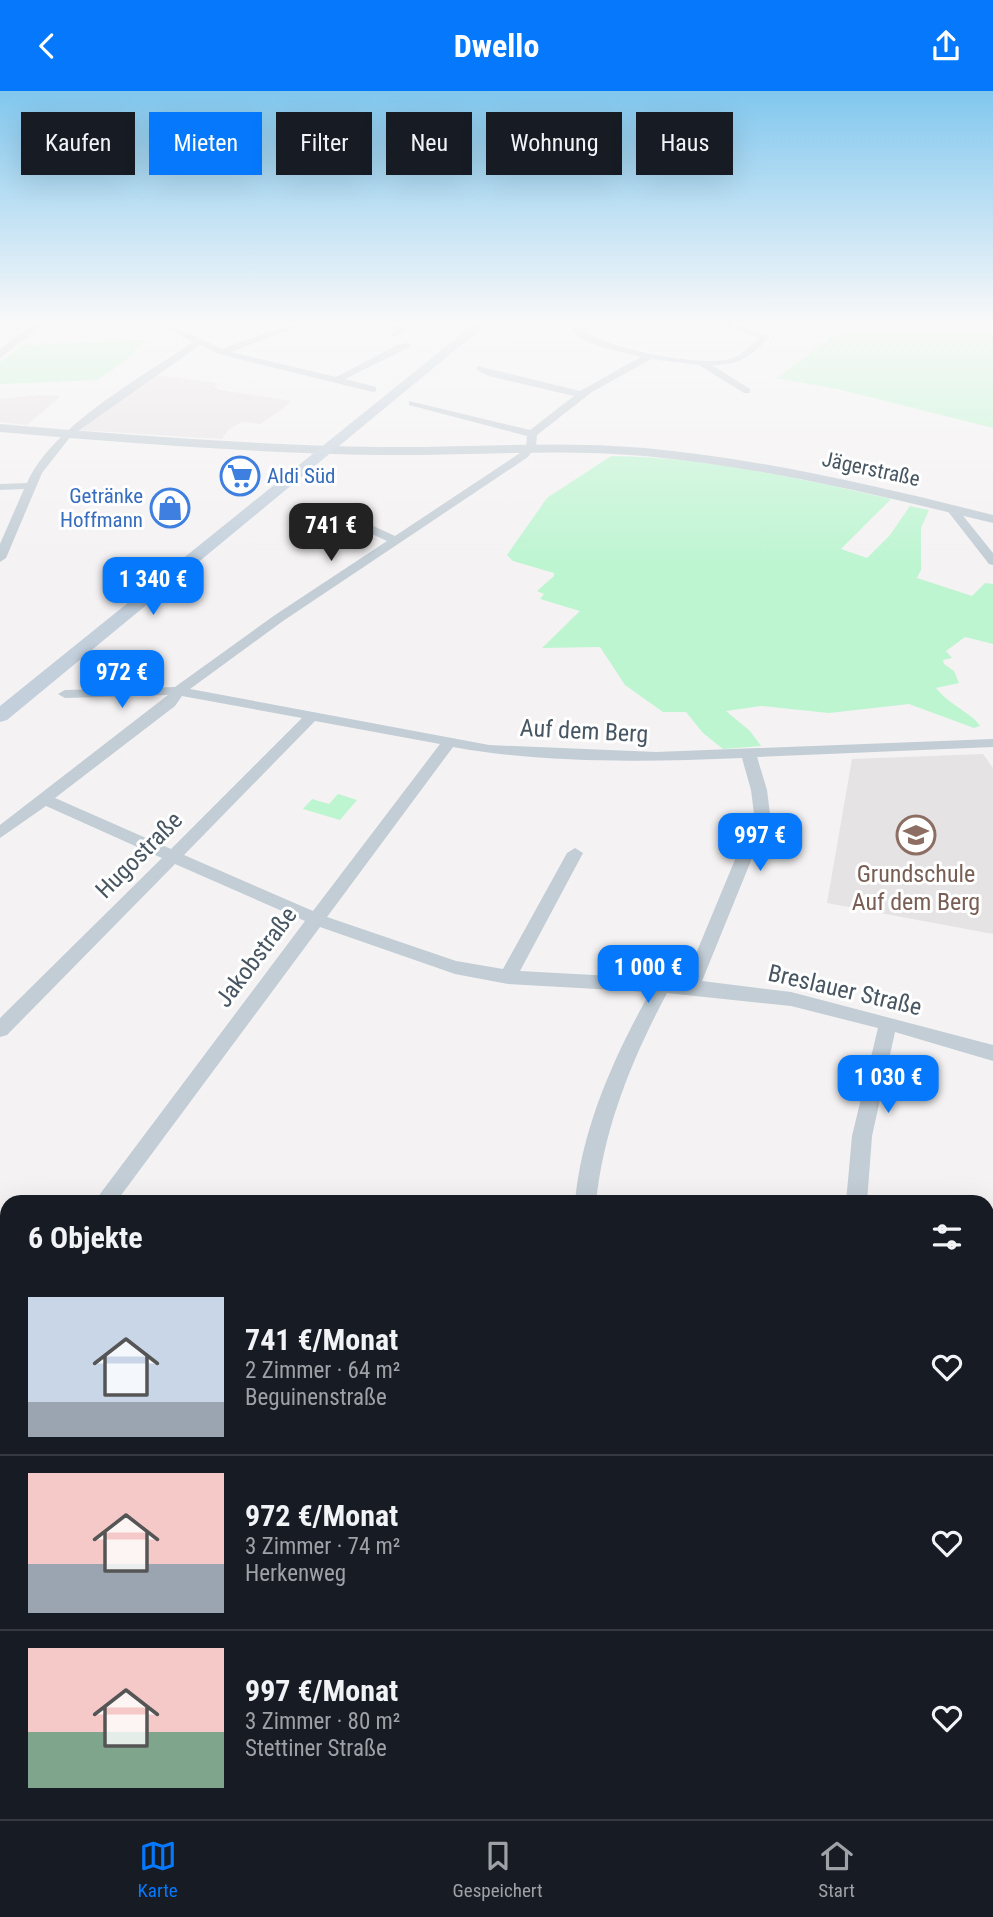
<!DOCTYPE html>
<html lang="de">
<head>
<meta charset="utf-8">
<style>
  :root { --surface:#171b24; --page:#242831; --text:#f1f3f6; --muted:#9ea1a6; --line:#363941; --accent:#0578fc }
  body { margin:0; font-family:"Roboto Condensed",sans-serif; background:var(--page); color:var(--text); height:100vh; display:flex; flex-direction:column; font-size:26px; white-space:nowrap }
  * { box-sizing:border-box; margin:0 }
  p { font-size:23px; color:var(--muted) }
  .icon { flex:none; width:38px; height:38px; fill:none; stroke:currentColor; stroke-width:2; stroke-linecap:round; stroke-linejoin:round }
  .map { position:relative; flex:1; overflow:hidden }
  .panel { position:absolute; left:0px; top:1104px; width:994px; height:625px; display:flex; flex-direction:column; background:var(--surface); border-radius:21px 21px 0 0; box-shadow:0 7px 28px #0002 }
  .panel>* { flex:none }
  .banner { position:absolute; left:21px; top:21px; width:952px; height:63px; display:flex; gap:14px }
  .price { position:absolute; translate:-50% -60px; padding:0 16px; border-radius:14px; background:var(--accent); color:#fff; font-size:23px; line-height:46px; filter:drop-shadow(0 2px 4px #0008) }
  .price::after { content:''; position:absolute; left:50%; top:42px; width:21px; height:16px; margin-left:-10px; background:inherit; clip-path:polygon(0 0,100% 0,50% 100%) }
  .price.on { background:#222; color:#fff }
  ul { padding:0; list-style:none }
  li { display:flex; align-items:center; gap:21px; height:175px; padding:0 28px }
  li+li { border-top:2px solid var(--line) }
  li span { display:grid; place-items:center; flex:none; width:196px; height:140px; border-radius:0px; color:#555 }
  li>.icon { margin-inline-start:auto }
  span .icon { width:84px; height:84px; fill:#fffc; stroke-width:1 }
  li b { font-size:30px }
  h2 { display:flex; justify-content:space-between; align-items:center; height:84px; padding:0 28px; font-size:30px }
  .tag { padding:0 24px; border-radius:0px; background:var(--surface); box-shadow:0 7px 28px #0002; font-size:24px; line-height:63px }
  .tag.on { background:var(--accent); color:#fff }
  header { display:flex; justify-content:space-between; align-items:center; height:91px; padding:0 28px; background:var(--accent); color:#fff; font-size:32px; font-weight:700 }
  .tabs { display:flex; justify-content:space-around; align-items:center; height:98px; border-top:2px solid var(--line); background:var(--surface); font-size:19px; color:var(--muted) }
  .tabs a { display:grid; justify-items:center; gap:4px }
  .tabs .on { color:var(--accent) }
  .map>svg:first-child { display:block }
  .education { fill:#e6e3e4 }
  .green { fill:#bdf5d1 }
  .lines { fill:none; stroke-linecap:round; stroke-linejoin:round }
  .minor { fill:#c2cdd5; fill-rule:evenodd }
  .tertiary { fill:#c2cdd5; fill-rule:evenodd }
  .secondary { fill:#c3d0dc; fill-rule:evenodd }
  .labels { text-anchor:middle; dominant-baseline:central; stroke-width:6; stroke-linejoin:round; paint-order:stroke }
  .far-street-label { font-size:21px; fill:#475662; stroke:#fff }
  .far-shop-label { font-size:21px; fill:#366cbe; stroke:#fff; text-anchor:start }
  .street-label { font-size:24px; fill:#475662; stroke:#fff }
  .education-label { font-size:24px; fill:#785e54; stroke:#fff }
</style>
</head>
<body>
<header><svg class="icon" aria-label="back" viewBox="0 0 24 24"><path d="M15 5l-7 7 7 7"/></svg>Dwello<svg class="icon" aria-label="share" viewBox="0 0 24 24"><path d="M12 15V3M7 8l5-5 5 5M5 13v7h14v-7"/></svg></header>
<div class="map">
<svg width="993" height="1728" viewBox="0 0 993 1728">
  <rect width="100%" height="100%" fill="#f4f2f2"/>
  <path class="education" d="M 156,284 L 217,292 L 214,295 L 219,299 L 292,310 L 261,333 L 242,331 L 228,339 L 222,348 L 78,339 Z
    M 39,304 L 61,305 L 27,334 L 0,331 L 0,308 Z
    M 983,663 L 993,677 L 993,843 L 827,812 L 852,668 Z
    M 987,1403 L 993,1406 L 993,1646 L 987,1643 Z
    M 614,1722 L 968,1722 L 967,1728 L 613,1728 Z"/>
  <path class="green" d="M 850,232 L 993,232 L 993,337 L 842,299 L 777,287 Z
    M 147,248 L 125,270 L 97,289 L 0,293 L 0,271 L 23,254 Z
    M 611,365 C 706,366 798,387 891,408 L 841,458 L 867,467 L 890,444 L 910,415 L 929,419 L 921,437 L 921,479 L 917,487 L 972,505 L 985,492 L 993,493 L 993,553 L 965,546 L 946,560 L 952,567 L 943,569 L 944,573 L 954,580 L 959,592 L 936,597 C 949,614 972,622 980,635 L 974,637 L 909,613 L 829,622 L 761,615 L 726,620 L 750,640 L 761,655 L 723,658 L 703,642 L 686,621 L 663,621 L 625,594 L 600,556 L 542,557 L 580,520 L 540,508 L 544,503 L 537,500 L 554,485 L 554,482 L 513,470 L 507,464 L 547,407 Z
    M 338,703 L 357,709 L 340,729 L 303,718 L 312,708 L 329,713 Z
    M 0,1552 L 7,1555 L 7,1722 L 348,1722 L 360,1728 L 0,1728 Z"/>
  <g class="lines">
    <path class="minor" d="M 156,232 L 166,232 L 222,258 L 296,232 L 307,232 L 231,261 L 336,286 L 397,254 L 408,252 L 412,255 L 345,288 L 376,296 L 376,300 L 373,301 L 219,263 L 200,254 L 71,345 L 42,382 L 6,467 L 0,471 L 0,453 L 24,398 L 0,399 L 0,393 L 27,392 C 52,335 142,286 193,251 Z
      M 377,232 L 388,232 L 407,239 L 394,246 L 390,243 L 395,239 Z
      M 574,232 L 582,232 L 580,237 C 602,257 705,278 733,267 C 743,263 751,254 759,247 L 716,232 L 727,232 L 769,246 C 753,264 738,275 712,274 L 750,298 L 750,302 L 744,302 L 699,274 L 651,268 L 592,301 L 537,344 L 536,355 L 528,366 L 283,530 L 190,598 L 489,654 L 656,661 L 993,648 L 993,656 L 757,666 L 767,699 L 770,723 L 702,890 L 791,901 L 993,954 L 993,970 L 895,941 L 872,1045 L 867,1111 L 846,1111 L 852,1045 L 878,937 L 791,915 L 667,902 C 632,968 604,1036 596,1111 L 575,1111 C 582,1036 614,966 650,901 L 508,893 L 455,883 L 320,836 L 116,1111 L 94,1111 L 305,830 L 175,773 L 7,944 L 0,946 L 0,927 L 162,767 L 46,715 L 0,747 L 0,734 L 168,604 L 65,607 L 58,603 L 65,599 L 175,596 L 275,524 L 387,450 L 339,428 L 308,450 L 300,450 L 300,446 L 330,424 L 321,420 L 321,416 L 343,421 L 395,445 L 520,362 L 526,355 L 527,345 L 409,314 L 409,310 L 530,339 L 574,305 L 489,285 L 477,279 L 477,275 L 580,300 L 641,266 L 598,255 L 581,248 L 571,238 ZM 182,605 L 302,627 L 171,758 L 55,707 L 175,615 ZM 315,630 L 440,653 L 313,820 L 184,764 ZM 453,656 C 546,673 648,671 742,667 L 751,699 L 754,723 L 685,889 L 520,880 L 583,762 L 575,757 L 567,762 L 503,878 L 456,870 L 327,826 Z
      M 952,415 L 956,416 L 993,462 L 993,474 L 989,473 L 946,418 Z
      M 0,1158 L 7,1159 L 7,1179 L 0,1178 Z
      M 987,1355 L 993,1357 L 993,1381 L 987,1379 Z
      M 0,1483 L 7,1486 L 7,1513 L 0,1510 Z
      M 454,1722 L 494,1722 L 497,1728 L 457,1728 Z"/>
    <path class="tertiary" d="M 34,232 L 45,232 L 0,267 L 0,258 Z
      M 0,333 C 126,344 253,354 380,356 C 469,357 557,349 645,357 C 763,368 878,395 993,424 L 993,432 C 878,404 763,376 645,365 C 557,357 469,365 380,364 C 253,362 126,352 0,341 Z"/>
    <path class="secondary" d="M 475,232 L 488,232 L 7,629 L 0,631 L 0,615 Z"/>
  </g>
  <linearGradient id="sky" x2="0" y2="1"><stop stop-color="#81c7ee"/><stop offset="0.49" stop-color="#faf9f9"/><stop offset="1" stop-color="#faf9f9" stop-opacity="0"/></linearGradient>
  <rect width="993" height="473" fill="url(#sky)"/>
  <defs>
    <symbol id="supermarket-ring" viewBox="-11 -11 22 22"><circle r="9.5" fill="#fff" stroke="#3f7fe0" stroke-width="1.5"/><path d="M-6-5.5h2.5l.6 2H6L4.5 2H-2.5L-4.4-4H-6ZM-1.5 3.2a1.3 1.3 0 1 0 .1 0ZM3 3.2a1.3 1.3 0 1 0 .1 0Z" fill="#3f7fe0"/></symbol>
    <symbol id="shop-ring" viewBox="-11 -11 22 22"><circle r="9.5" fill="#fff" stroke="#3f7fe0" stroke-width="1.5"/><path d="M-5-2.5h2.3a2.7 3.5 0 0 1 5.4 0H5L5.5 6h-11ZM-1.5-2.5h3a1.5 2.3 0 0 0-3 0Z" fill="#3f7fe0"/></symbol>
    <symbol id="school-ring" viewBox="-11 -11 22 22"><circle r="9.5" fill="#fff" stroke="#8d6e63" stroke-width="1.5"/><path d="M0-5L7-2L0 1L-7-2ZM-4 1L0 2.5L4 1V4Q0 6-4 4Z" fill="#8d6e63"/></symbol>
  </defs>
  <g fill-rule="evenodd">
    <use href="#supermarket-ring" x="218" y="363" width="44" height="44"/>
    <use href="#shop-ring" x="148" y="395" width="44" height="44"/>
    <use href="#school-ring" x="894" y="722" width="44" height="44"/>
  </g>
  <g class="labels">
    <g class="far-street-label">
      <text transform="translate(871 378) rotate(12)">Jägerstraße</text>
    </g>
    <g class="far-shop-label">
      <text x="267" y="385">Aldi Süd</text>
      <text x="143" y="405" text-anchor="end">Getränke<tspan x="143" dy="24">Hoffmann</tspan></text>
    </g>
    <g class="street-label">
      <text transform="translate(584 640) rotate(3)">Auf dem Berg</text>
      <text transform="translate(139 764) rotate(-45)">Hugostraße</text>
      <text transform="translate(256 866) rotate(-53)">Jakobstraße</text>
      <text transform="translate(845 899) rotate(13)">Breslauer Straße</text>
    </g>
    <g class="education-label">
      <text x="916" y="783">Grundschule<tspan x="916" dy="28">Auf dem Berg</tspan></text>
    </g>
  </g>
</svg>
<b class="price on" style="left:331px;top:472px">741 €</b>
<b class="price" style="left:153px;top:526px">1 340 €</b>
<b class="price" style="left:122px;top:619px">972 €</b>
<b class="price" style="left:760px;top:782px">997 €</b>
<b class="price" style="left:648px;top:914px">1 000 €</b>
<b class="price" style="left:888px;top:1024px">1 030 €</b>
<div class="banner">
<a class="tag">Kaufen</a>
<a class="tag on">Mieten</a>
<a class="tag">Filter</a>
<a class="tag">Neu</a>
<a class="tag">Wohnung</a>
<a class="tag">Haus</a>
</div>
<section class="panel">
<h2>6 Objekte<svg class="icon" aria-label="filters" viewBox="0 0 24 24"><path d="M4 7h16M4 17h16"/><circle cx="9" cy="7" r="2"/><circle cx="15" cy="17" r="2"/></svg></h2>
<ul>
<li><span style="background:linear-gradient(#c9d6e8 75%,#9aa5b1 0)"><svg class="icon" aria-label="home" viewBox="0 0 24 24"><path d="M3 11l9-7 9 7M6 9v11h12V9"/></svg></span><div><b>741 €/Monat</b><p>2 Zimmer · 64 m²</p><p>Beguinenstraße</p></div><svg class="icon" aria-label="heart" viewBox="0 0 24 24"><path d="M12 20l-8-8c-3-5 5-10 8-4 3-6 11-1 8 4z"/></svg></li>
<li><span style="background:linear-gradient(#f6c9c9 65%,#9aa5b1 0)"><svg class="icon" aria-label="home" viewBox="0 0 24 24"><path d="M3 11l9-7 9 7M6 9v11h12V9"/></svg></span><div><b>972 €/Monat</b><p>3 Zimmer · 74 m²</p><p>Herkenweg</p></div><svg class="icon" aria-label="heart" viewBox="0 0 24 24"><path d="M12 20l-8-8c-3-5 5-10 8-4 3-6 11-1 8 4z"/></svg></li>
<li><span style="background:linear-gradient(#f6c9c9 60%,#7fa58c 0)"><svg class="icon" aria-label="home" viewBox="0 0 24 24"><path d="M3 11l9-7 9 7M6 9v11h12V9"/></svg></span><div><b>997 €/Monat</b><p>3 Zimmer · 80 m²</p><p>Stettiner Straße</p></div><svg class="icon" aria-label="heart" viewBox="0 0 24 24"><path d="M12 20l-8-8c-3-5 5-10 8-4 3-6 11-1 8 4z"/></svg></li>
</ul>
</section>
</div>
<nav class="tabs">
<a class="on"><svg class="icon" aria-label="map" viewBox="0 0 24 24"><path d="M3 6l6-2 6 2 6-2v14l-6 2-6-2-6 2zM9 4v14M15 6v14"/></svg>Karte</a>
<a><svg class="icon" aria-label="saved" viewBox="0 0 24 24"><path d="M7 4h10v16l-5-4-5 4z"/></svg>Gespeichert</a>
<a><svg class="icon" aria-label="home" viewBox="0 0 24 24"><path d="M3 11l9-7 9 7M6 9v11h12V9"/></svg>Start</a>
</nav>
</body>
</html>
